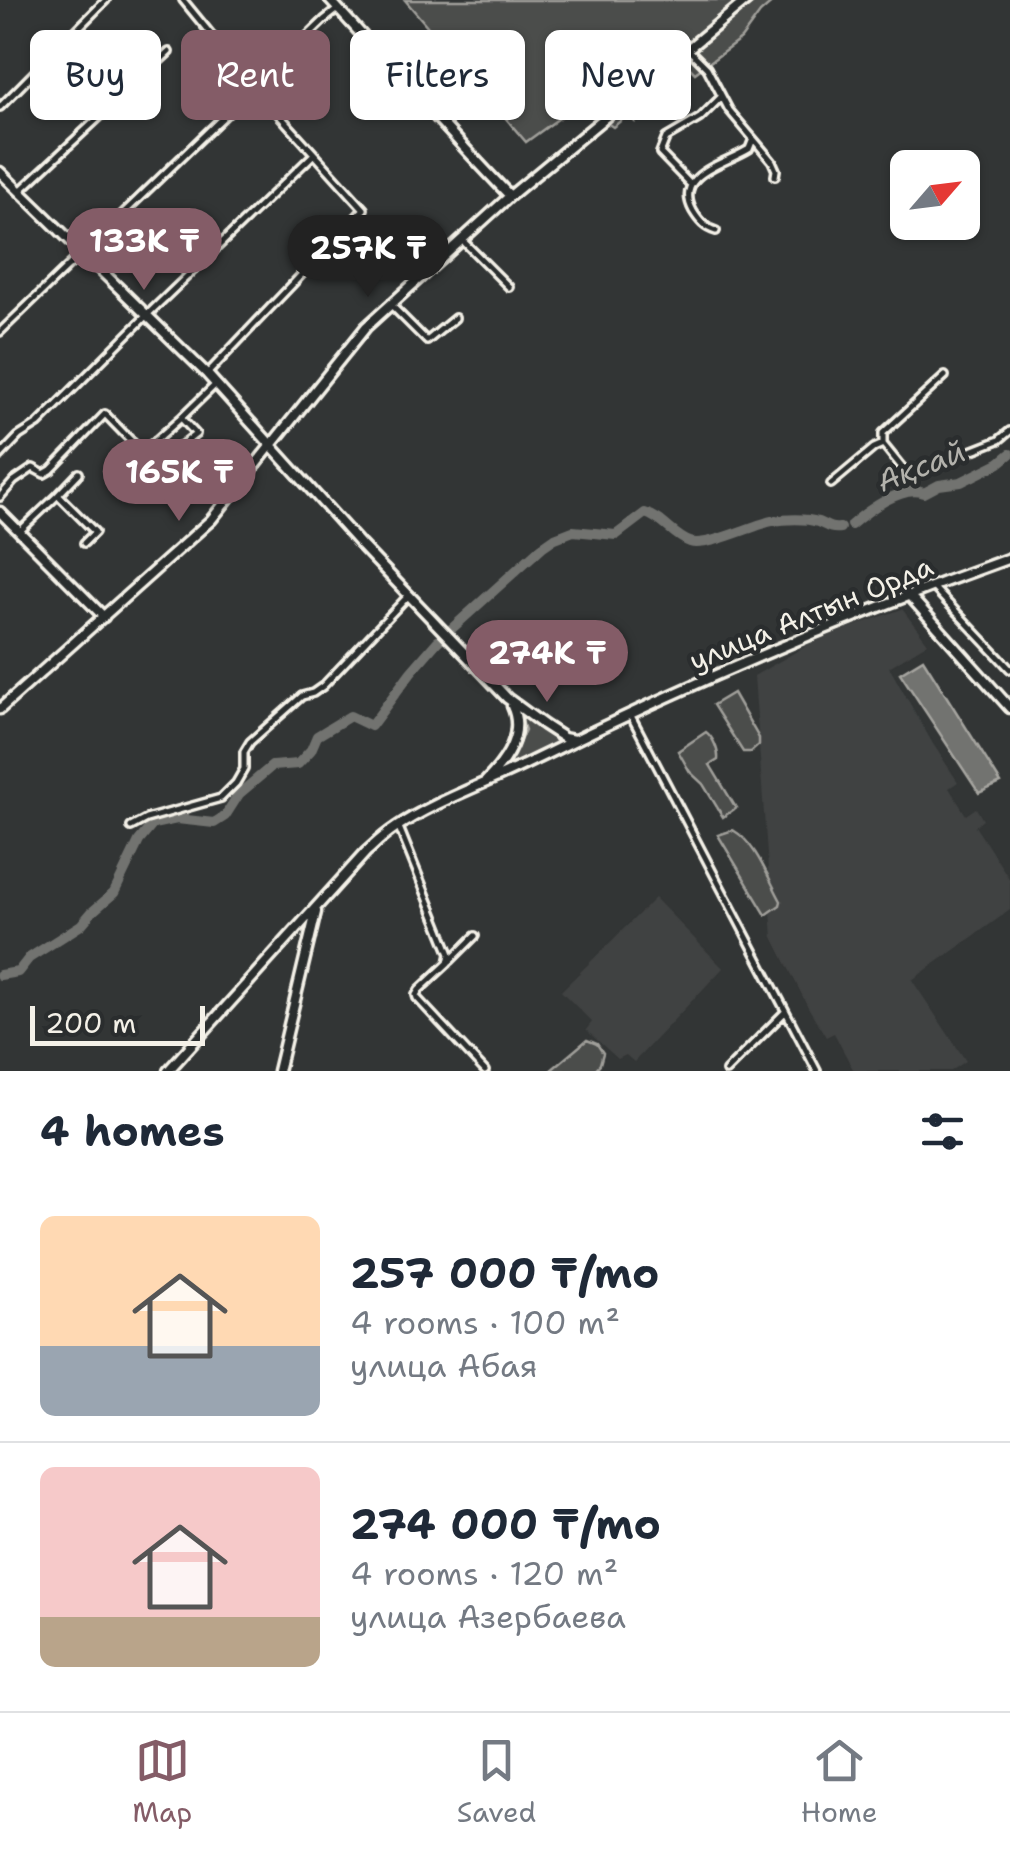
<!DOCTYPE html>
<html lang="en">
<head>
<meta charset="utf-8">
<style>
  :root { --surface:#fff; --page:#f6f6f7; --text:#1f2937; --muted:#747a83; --line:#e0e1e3; --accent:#845c67 }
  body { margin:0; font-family:"Shantell Sans",sans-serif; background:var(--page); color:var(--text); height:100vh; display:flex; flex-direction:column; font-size:38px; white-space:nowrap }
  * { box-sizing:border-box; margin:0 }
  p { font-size:32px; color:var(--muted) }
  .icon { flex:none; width:55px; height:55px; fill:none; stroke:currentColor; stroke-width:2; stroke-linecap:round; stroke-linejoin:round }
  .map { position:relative; height:1071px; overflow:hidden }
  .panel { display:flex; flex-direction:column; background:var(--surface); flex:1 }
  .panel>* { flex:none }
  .banner { position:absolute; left:30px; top:30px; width:950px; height:90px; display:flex; gap:20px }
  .needle { width:65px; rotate:62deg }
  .fabs { position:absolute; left:890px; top:150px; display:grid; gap:20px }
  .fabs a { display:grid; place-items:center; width:90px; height:90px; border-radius:15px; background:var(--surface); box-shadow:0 2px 8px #0004; font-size:50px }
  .scale { position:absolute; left:30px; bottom:25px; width:175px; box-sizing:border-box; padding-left:10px; border:5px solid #f4f1e8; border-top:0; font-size:28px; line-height:35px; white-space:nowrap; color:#f4f1e8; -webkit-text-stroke:8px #2a2d2e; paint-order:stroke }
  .price { position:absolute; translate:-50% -85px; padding:0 22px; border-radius:35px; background:var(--accent); color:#fff; font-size:32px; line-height:65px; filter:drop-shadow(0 2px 5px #0008) }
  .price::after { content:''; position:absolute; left:50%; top:60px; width:30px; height:22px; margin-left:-15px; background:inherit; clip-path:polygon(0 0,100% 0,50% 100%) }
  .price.active { background:#222; color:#fff }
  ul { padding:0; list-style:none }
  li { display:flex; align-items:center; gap:30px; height:250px; padding:0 40px }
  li+li { border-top:2px solid var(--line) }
  li span { display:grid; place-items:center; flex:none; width:280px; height:200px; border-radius:15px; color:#555 }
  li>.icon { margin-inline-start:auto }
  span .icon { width:120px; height:120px; fill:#fffc; stroke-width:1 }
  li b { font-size:42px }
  h2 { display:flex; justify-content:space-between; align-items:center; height:120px; padding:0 40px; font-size:42px }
  .tag { padding:0 35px; border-radius:15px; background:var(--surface); box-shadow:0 2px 8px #0004; font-size:35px; line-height:90px }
  .tag.active { background:var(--accent); color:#fff }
  .tab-bar { display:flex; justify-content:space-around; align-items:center; height:140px; border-top:2px solid var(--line); background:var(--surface); font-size:28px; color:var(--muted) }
  .tab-bar a { display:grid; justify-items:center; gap:5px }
  .tab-bar .active { color:var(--accent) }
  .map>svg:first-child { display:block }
  .built { fill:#404242 }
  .green { fill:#4b4d4c; stroke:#a09f9a; stroke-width:2.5 }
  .water { fill:#727370; stroke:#a6a5a0; stroke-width:2.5 }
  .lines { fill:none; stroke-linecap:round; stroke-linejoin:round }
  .river { stroke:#727370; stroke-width:10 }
  .street-casing { stroke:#f4f1e8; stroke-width:12 }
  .secondary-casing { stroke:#f4f1e8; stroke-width:15 }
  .street { stroke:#2a2d2e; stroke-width:5 }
  .secondary { stroke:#2a2d2e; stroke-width:8 }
  .labels { text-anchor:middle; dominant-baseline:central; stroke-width:9; stroke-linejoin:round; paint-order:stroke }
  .street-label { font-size:28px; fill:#f4f1e8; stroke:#2a2d2e }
  .water-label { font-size:30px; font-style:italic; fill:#b3b2ac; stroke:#2a2d2e }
</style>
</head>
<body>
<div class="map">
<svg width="1010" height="1071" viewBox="0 0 1010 1071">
  <rect width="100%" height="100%" fill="#323535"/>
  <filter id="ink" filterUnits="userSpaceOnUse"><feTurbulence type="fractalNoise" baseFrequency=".01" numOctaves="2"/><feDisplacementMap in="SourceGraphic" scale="20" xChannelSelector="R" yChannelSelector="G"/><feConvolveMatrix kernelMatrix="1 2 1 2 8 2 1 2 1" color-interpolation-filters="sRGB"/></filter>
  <g filter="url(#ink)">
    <path class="built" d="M 902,609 L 928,643 L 889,667 L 933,744 L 958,782 L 949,788 L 966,815 L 976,808 L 983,820 L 975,826 L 1010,880 L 1010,910 L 912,980 L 966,1061 L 951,1071 L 854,1071 L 834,1033 L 826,1037 L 808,1007 L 773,937 L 754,676 L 818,639 Z
      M 655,898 L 723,968 L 634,1062 L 626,1055 L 618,1059 L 586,1030 L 592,1022 L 561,991 Z"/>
    <path class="green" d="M 405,0 L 775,0 L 760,13 L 741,39 L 695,73 L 689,67 C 668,83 649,99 635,122 L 628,115 L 613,127 L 598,117 L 609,82 L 526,142 Z
      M 733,693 L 759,738 L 759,745 L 751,752 L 743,752 L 713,705 Z
      M 518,709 L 536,726 L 562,742 L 498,775 L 511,760 L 525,730 Z
      M 706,732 C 713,737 719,751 718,760 L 710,765 L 736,808 L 723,817 L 703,784 L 690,772 L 678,751 Z
      M 733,830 C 756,843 768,878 781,901 L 780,905 L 766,915 L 718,835 Z
      M 587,1040 L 597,1044 L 603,1053 L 600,1064 L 594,1071 L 550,1071 Z"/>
    <path class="water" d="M 923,659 L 1001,783 L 979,793 L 900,673 Z"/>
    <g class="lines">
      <path class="river" d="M 851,525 C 867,511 903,484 924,493 L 939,485 L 961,482 L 999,463 L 1010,454
        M 0,975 L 18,972 L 29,958 L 81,925 L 92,912 L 114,893 L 139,841 L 153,824 L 177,819 L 214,823 L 225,816 L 239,794 L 272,766 L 298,764 L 311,750 L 317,736 L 350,716 L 371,726 L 411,672 L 437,642 L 542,547 L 555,538 L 573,531 L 616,535 L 645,513 C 663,518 673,536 690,542 C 706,548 753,525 772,521 C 785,519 806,518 818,522 C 828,526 829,529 840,528"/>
      <defs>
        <path id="street" d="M 183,0 L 254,87 L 364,209 L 207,374
          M 688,49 L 707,68 L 729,110 L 772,161 L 776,170 L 775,176
          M 0,107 L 106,0
          M 689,183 L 660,153 L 666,138 L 700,118 L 721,97
          M 20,191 L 169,52
          M 716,231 C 705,228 699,221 693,211 C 673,174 725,164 749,149 L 753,139
          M 462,240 L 509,287
          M 391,305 L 427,341 L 455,318
          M 0,332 L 324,20 L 338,9
          M 181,418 L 216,384
          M 883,444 L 883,433 L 945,376
          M 0,456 L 19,436 L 38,424 L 147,315 L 314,154
          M 79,473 L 58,495 L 95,532 L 84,543
          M 831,484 L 874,448 L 883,444 L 904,470 L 915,473 L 999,440 L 1010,431
          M 0,497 L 14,481 L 33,468 L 44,474 L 51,470 L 105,414 L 140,450 L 144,451 L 181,418 L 196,434 L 165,458 L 152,445
          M 20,531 L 58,495
          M 932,586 L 1010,669
          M 630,714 L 817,1071
          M 398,825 L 450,954 L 448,963 L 419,990 L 416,995 L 417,998 L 485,1071
          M 131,827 L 146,819 L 221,798 L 236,783 L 244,769 L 244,752 L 250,742 L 302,696 L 313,693 L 323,686 L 409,595
          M 450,961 L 475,936
          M 726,1071 L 785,1012"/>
        <path id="secondary" d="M 330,0 C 390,65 448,132 510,196
          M 0,172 L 207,374 L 361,545 L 507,698 L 544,725 L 564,738 L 574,740
          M 0,512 L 104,617
          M 909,595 L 1010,708
          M 0,709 L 211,520 L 366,327 L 510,196 L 747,0
          M 486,781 C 506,761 525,734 512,706
          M 168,1071 L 366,852 C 375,844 384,835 395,828 C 435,801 488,783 532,761 C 688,684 847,616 1010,558
          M 278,1071 L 316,912"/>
      </defs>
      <use href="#street" class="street-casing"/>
      <use href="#secondary" class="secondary-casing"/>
      <use href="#street" class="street"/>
      <use href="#secondary" class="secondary"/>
    </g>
  </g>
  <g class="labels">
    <g class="street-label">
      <text transform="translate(811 613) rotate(-22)">улица Алтын Орда</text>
    </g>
    <g class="water-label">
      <text transform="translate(921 466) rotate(-21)">Ақсай</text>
    </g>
  </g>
</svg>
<div class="fabs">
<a><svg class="needle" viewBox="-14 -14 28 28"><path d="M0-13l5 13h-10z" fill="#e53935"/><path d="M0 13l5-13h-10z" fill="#747a83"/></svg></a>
</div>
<div class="scale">200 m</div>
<b class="price" style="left:144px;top:293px">133K ₸</b>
<b class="price active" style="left:368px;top:300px">257K ₸</b>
<b class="price" style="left:179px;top:524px">165K ₸</b>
<b class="price" style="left:547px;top:705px">274K ₸</b>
<div class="banner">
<a class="tag">Buy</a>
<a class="tag active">Rent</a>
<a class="tag">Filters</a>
<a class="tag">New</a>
</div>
</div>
<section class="panel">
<h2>4 homes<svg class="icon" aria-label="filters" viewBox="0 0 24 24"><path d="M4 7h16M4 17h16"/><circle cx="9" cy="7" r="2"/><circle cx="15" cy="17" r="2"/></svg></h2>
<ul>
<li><span style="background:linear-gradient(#ffd9b3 65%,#9aa5b1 0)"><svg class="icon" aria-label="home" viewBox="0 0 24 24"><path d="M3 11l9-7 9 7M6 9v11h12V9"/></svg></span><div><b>257 000 ₸/mo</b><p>4 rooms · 100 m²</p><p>улица Абая</p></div></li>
<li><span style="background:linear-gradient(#f6c9c9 75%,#b9a48a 0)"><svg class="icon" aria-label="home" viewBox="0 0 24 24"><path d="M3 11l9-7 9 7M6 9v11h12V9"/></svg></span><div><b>274 000 ₸/mo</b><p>4 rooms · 120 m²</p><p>улица Азербаева</p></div></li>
</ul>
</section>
<nav class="tab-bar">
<a class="active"><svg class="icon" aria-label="map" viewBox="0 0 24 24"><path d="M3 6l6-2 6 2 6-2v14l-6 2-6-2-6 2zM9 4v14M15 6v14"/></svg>Map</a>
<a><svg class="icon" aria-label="saved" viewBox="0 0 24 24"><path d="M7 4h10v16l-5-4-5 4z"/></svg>Saved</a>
<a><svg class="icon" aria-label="home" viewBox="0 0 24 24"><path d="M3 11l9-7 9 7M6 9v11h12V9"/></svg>Home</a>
</nav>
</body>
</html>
